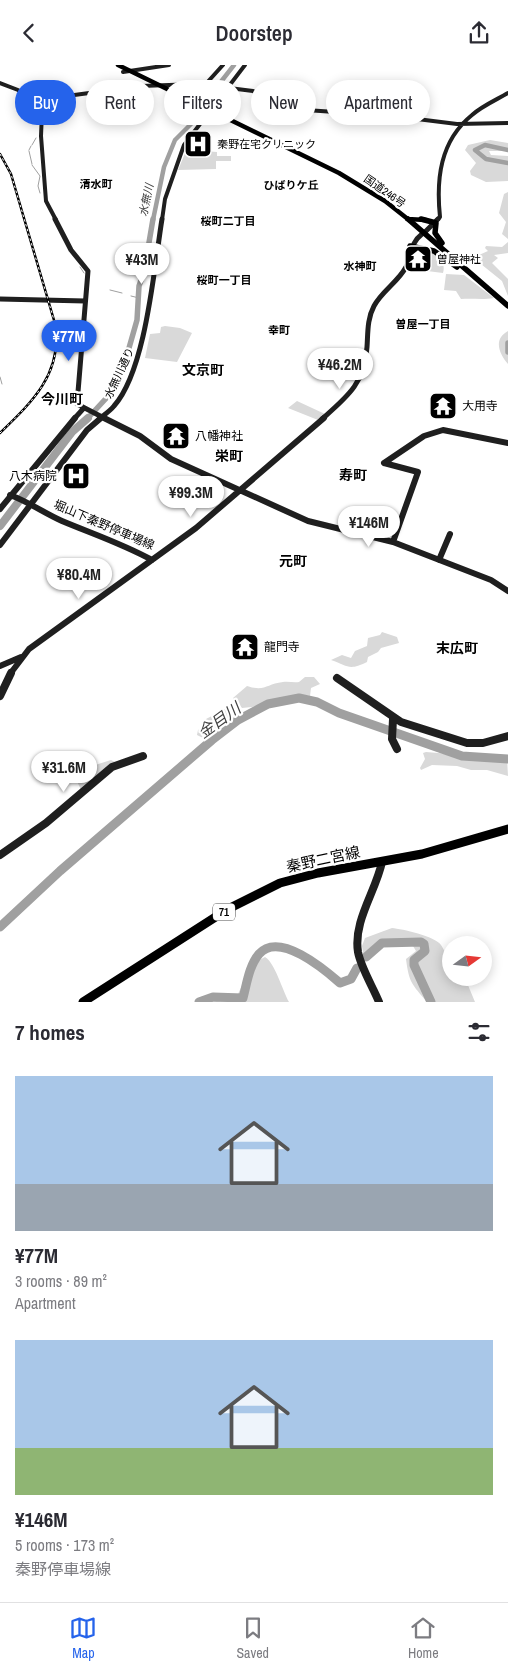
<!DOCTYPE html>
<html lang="en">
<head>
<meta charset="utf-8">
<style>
  :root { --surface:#fff; --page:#f2f2f3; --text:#2b2b33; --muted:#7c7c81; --line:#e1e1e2; --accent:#2563eb }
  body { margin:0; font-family:"Archivo Narrow","Noto Sans JP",sans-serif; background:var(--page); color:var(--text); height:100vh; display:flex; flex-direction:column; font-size:19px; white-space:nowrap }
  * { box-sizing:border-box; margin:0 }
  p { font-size:16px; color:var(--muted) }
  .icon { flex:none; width:28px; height:28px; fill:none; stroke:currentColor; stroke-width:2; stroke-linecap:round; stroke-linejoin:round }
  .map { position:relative; height:937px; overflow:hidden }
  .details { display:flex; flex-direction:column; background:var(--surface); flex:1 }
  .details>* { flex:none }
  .guide { position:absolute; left:15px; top:15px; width:479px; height:45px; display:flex; gap:10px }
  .needle { width:32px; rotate:75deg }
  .controls { position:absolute; left:442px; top:871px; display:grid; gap:10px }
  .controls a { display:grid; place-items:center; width:50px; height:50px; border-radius:50%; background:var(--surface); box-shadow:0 2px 12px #0003; font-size:25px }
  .price { position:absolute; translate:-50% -42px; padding:0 11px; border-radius:18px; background:#fff; color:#222; font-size:16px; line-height:32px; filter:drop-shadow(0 1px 2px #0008) }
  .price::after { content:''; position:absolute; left:50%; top:30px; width:15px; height:11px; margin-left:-8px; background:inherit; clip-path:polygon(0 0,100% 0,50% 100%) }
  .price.current { background:var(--accent); color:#fff }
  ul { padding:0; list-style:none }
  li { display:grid; align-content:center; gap:10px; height:265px; padding:0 15px }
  li span { display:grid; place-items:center; height:155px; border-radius:0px; color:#555 }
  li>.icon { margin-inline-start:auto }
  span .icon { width:90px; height:90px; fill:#fffc; stroke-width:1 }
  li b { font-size:21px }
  h2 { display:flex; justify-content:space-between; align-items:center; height:60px; padding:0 15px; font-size:21px }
  .chip { padding:0 18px; border-radius:22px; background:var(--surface); box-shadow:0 2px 12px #0003; font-size:18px; line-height:45px }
  .chip.current { background:var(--accent); color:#fff }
  header { display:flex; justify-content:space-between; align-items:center; height:65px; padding:0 15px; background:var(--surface); font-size:22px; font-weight:600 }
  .tab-bar { display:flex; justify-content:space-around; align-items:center; height:70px; border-top:1px solid var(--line); background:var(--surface); font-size:14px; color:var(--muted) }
  .tab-bar a { display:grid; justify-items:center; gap:2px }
  .tab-bar .current { color:var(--accent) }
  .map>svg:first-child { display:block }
  .green { fill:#d9d9d9 }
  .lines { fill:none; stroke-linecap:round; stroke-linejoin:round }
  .stream { stroke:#a0a0a0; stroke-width:1 }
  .river-far3 { stroke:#a0a0a0; stroke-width:4.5 }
  .river-far2 { stroke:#a0a0a0; stroke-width:5.5 }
  .river-far1 { stroke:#a0a0a0; stroke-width:8 }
  .river { stroke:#a0a0a0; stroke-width:9 }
  .secondary-far3 { stroke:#1f1f1f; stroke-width:4 }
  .secondary-far2 { stroke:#1f1f1f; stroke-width:5 }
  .secondary-far1 { stroke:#1f1f1f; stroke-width:6 }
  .secondary { stroke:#1f1f1f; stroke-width:8 }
  .primary { stroke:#000; stroke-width:9 }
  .highway-far1 { stroke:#000; stroke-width:4.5 }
  .highway { stroke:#000; stroke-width:5.5 }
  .rail-casing { stroke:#000; stroke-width:2.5 }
  .rail { stroke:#fff; stroke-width:1; stroke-dasharray:2.5; stroke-linecap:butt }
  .labels { text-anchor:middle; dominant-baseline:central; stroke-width:4.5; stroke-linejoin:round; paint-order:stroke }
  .far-poi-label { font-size:11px; fill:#000; stroke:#fff; text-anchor:start }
  .far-neighbourhood-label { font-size:11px; font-weight:bold; fill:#000; stroke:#fff }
  .far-street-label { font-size:11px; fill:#000; stroke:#fff }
  .far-water-label { font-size:11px; font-style:italic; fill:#414141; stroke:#fff }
  .shield { fill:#fff; stroke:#4c4c4c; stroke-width:1 }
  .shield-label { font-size:11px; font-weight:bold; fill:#000 }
  .poi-label { font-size:12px; fill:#000; stroke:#fff; text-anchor:start }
  .street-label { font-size:12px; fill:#000; stroke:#fff }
  .neighbourhood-label { font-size:14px; font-weight:bold; fill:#000; stroke:#fff }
  .near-street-label { font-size:15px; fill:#000; stroke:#fff }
  .near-water-label { font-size:16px; font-style:italic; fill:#414141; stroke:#fff }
</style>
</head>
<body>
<header><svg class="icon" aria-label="back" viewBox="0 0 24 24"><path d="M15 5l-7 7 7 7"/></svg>Doorstep<svg class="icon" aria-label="share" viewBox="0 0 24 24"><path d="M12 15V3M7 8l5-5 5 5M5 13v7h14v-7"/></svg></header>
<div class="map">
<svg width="508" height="937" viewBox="0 0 508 937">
  <rect width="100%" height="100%" fill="#fff"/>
  <path class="green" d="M 490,75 L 508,78 L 508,86 L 489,86 L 491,90 L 508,91 L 508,116 L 486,117 L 471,110 L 470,106 L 476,98 L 465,85 L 468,80 Z
    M 190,85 L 217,87 L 217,91 L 231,91 L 231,96 L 216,96 L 216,104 L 178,105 L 186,86 Z
    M 508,127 L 508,174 L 502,169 L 506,157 L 499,148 L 504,129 Z
    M 508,177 L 508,188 L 494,190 L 498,193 L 492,198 L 508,214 L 508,231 L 502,216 L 471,191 L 475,189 L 479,190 L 488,186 L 485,183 L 486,181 L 502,182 Z
    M 413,184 C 426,184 448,190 443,208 L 411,204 L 414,200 L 426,200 L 423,193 L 413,190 Z
    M 446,209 L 464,210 L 494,233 C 482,235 473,233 461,234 L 456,226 L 444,225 Z
    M 165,261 L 180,263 L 192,268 L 177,297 L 145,293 L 150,269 L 160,268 L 161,262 Z
    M 508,266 L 508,299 C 499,289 493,274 508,266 Z
    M 297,336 L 325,349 L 318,355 L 288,343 Z
    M 382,567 L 397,572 L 399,578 L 381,583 L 378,587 L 368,592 L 367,597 C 349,606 348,601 331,595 L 342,590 L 351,593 L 355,586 L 367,581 L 368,573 L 380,570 Z
    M 305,612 L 314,612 L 320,619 L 311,623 L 310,631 L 302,630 L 275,637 L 270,636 L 252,642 L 242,643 L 233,633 L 247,621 C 265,627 266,619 283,617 C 288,616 294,618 299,617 Z
    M 233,640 L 240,647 L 222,666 L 215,667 L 205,674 L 197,670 L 198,665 L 204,663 L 203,658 L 206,654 Z
    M 426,687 L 473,691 L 488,696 L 491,692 L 498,696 L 507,693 L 508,711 L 487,705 L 471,705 L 457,701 L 432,700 L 421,705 L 420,703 L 425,694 L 423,688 Z
    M 111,695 L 115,697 L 81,725 L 73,707 Z
    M 392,863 C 402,864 435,871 441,880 C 445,886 446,891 451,897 L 451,912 L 465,913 L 475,937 L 427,937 C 412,919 409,918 406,894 L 416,886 L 413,881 L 385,879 L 375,885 L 368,895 L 364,893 L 362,881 L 365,873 Z
    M 265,892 C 275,898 282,924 289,937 L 214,937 L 238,929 L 252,899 Z"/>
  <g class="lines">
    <path class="stream" d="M 32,80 L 36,73
      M 29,85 L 31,81
      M 29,86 L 32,99
      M 32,100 L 40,111 L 38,121 L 40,128
      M 80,202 L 84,208
      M 110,225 L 122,228
      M 131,231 L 139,233
      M 0,312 L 2,319"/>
    <path class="river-far3" d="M 508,85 L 485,80 L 475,85 L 486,94 L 508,98
      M 153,155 L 164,102 L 175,75 L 196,54 L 209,32 L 234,0"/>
    <path class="river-far2" d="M 508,278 L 508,287
      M 87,354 L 111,328 L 125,297 L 137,255 L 139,221 L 144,207 L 153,154"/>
    <path class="river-far1" d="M 0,461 L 72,367 L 88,353"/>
    <path class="river" d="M 0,862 L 60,806 L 212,675 L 238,655 L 268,639 L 299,633 L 317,637 L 339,648 L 462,691 L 508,694
      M 366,892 L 382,878 L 421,877 L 424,879 L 425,886 L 414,895 L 414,900 L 431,937
      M 199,937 L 213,932 L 243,933 C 247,918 249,901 259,889 C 279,866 324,904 340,918 L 351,914 L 357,903"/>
    <path class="secondary-far3" d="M 123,7 L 169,0
      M 0,18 L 18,25 L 42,47 L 41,71 L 46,136 L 56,155
      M 204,21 L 223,0
      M 30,36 L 141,21 L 197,19 L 253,26 L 277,43 L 393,51 L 457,59 L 508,58
      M 162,155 L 165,134 L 184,80 L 245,0
      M 437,155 L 440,152 C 436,114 440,76 472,50 C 482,41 496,35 508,28"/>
    <path class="secondary-far2" d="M 55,154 L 71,185 L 88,206 L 77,339 L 106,354
      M 425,167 L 438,154
      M 0,234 L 85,236
      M 74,354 L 83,344
      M 99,354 C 104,350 110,346 114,341 C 146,305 154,203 162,154
      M 322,354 C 347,332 365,318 367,282 C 368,268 367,254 374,241 C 382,226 398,217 406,202 C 413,190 409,179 422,169"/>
    <path class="secondary-far1" d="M 104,353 L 140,371 L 171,394 L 308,456 L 393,477 L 491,515 L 508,526
      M 384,398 L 424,371 L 443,365 L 508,378
      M 384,398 L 418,407 L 393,477
      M 10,430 C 29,437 44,448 62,456 C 93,469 123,479 152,495
      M 0,444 L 75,353
      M 0,480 L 87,365 L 101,353
      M 439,495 L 450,469
      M 0,601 L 21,592
      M 10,609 L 29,584 L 196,463 L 324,353"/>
    <path class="secondary" d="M 337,613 L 401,657 L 467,678 L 483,678 L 508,671
      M 0,631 L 11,608
      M 393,654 L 392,674 L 397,684
      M 0,790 L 46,758 L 112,702 L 143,691
      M 379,937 C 373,922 361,903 358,887 C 353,856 376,826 382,797"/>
    <path class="primary" d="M 83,937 L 228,844 L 280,818 L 318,808 L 422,789 L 508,764"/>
    <path class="highway-far1" d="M 118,0 L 339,108 L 385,136 L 409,155
      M 407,154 L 426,155"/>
    <path class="highway" d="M 408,154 L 508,241
      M 421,154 L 436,158 L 435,168 L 442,178
      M 410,181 L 434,186 L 457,202"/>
    <defs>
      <path id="rail" d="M 0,89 L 11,109 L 56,262 C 61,310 32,337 0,368"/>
    </defs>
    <use href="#rail" class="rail-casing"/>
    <use href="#rail" class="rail"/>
  </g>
  <defs>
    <symbol id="hospital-square" viewBox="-11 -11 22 22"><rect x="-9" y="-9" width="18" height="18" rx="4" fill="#000" stroke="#fff"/><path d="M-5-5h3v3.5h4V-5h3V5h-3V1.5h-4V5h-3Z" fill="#fff"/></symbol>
    <symbol id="temple-square" viewBox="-11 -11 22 22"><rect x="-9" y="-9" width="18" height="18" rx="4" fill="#000" stroke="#fff"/><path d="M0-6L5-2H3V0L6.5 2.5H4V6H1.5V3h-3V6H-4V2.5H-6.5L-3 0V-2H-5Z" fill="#fff"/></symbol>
  </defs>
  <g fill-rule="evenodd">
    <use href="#hospital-square" x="182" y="63" width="32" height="32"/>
    <use href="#temple-square" x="402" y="178" width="32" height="32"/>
    <use href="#temple-square" x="427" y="325" width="32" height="32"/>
    <use href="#temple-square" x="160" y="355" width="32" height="32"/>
    <use href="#hospital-square" x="60" y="395" width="32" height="32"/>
    <use href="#temple-square" x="229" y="566" width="32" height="32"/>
  </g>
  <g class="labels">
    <g class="far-poi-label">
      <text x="217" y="79">秦野在宅クリニック</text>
      <text x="437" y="194">曽屋神社</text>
    </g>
    <g class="far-neighbourhood-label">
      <text x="96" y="119">清水町</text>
      <text x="291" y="120">ひばりケ丘</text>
      <text x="228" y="156">桜町二丁目</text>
      <text x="360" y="201">水神町</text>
      <text x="224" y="215">桜町一丁目</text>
      <text x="423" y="259">曽屋一丁目</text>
      <text x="279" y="265">幸町</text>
    </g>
    <g class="far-street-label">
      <text transform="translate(385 126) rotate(35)">国道246号</text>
      <text transform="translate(119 308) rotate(-65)">水無川通り</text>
    </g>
    <g class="far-water-label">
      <text transform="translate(146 135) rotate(-78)">水無川</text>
    </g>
    <rect class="shield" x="213" y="838.5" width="22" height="17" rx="4"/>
    <g class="shield-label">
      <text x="224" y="847">71</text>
    </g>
    <g class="poi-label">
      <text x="462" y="341">大用寺</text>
      <text x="195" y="371">八幡神社</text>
      <text x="57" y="411" text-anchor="end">八木病院</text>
      <text x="264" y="582">龍門寺</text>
    </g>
    <g class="street-label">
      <text transform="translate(104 460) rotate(23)">堀山下秦野停車場線</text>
    </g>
    <g class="neighbourhood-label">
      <text x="203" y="305">文京町</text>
      <text x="62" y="334">今川町</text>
      <text x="229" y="391">栄町</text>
      <text x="353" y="410">寿町</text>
      <text x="293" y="496">元町</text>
      <text x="457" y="583">末広町</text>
    </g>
    <g class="near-street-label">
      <text transform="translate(323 794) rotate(-12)">秦野二宮線</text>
    </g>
    <g class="near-water-label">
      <text transform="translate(219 655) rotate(-36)">金目川</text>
    </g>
  </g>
</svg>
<div class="controls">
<a><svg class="needle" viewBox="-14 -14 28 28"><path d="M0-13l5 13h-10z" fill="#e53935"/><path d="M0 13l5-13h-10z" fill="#7c7c81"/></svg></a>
</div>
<b class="price" style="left:142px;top:220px">¥43M</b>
<b class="price current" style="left:69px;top:297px">¥77M</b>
<b class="price" style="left:340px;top:325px">¥46.2M</b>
<b class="price" style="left:191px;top:453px">¥99.3M</b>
<b class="price" style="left:369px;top:483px">¥146M</b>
<b class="price" style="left:79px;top:535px">¥80.4M</b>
<b class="price" style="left:64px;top:728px">¥31.6M</b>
<div class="guide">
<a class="chip current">Buy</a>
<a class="chip">Rent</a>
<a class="chip">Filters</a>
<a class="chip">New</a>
<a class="chip">Apartment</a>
</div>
</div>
<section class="details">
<h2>7 homes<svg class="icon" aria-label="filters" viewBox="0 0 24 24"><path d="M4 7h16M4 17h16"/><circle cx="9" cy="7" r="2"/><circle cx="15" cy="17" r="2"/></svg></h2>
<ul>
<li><span style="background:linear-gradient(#a9c7e8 70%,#9aa5b1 0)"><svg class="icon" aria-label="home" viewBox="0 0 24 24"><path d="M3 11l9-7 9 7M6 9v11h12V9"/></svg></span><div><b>¥77M</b><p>3 rooms · 89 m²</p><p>Apartment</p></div></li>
<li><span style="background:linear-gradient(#a9c7e8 70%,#8fb573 0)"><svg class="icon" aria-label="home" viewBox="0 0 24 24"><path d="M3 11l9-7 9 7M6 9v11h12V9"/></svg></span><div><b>¥146M</b><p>5 rooms · 173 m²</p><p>秦野停車場線</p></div></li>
</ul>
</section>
<nav class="tab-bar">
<a class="current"><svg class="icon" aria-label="map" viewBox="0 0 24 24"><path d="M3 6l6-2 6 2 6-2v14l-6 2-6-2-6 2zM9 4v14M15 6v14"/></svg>Map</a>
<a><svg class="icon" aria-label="saved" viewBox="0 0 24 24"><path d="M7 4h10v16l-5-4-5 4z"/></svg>Saved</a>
<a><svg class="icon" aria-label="home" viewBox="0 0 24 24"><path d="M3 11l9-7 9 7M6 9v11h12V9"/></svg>Home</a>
</nav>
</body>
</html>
